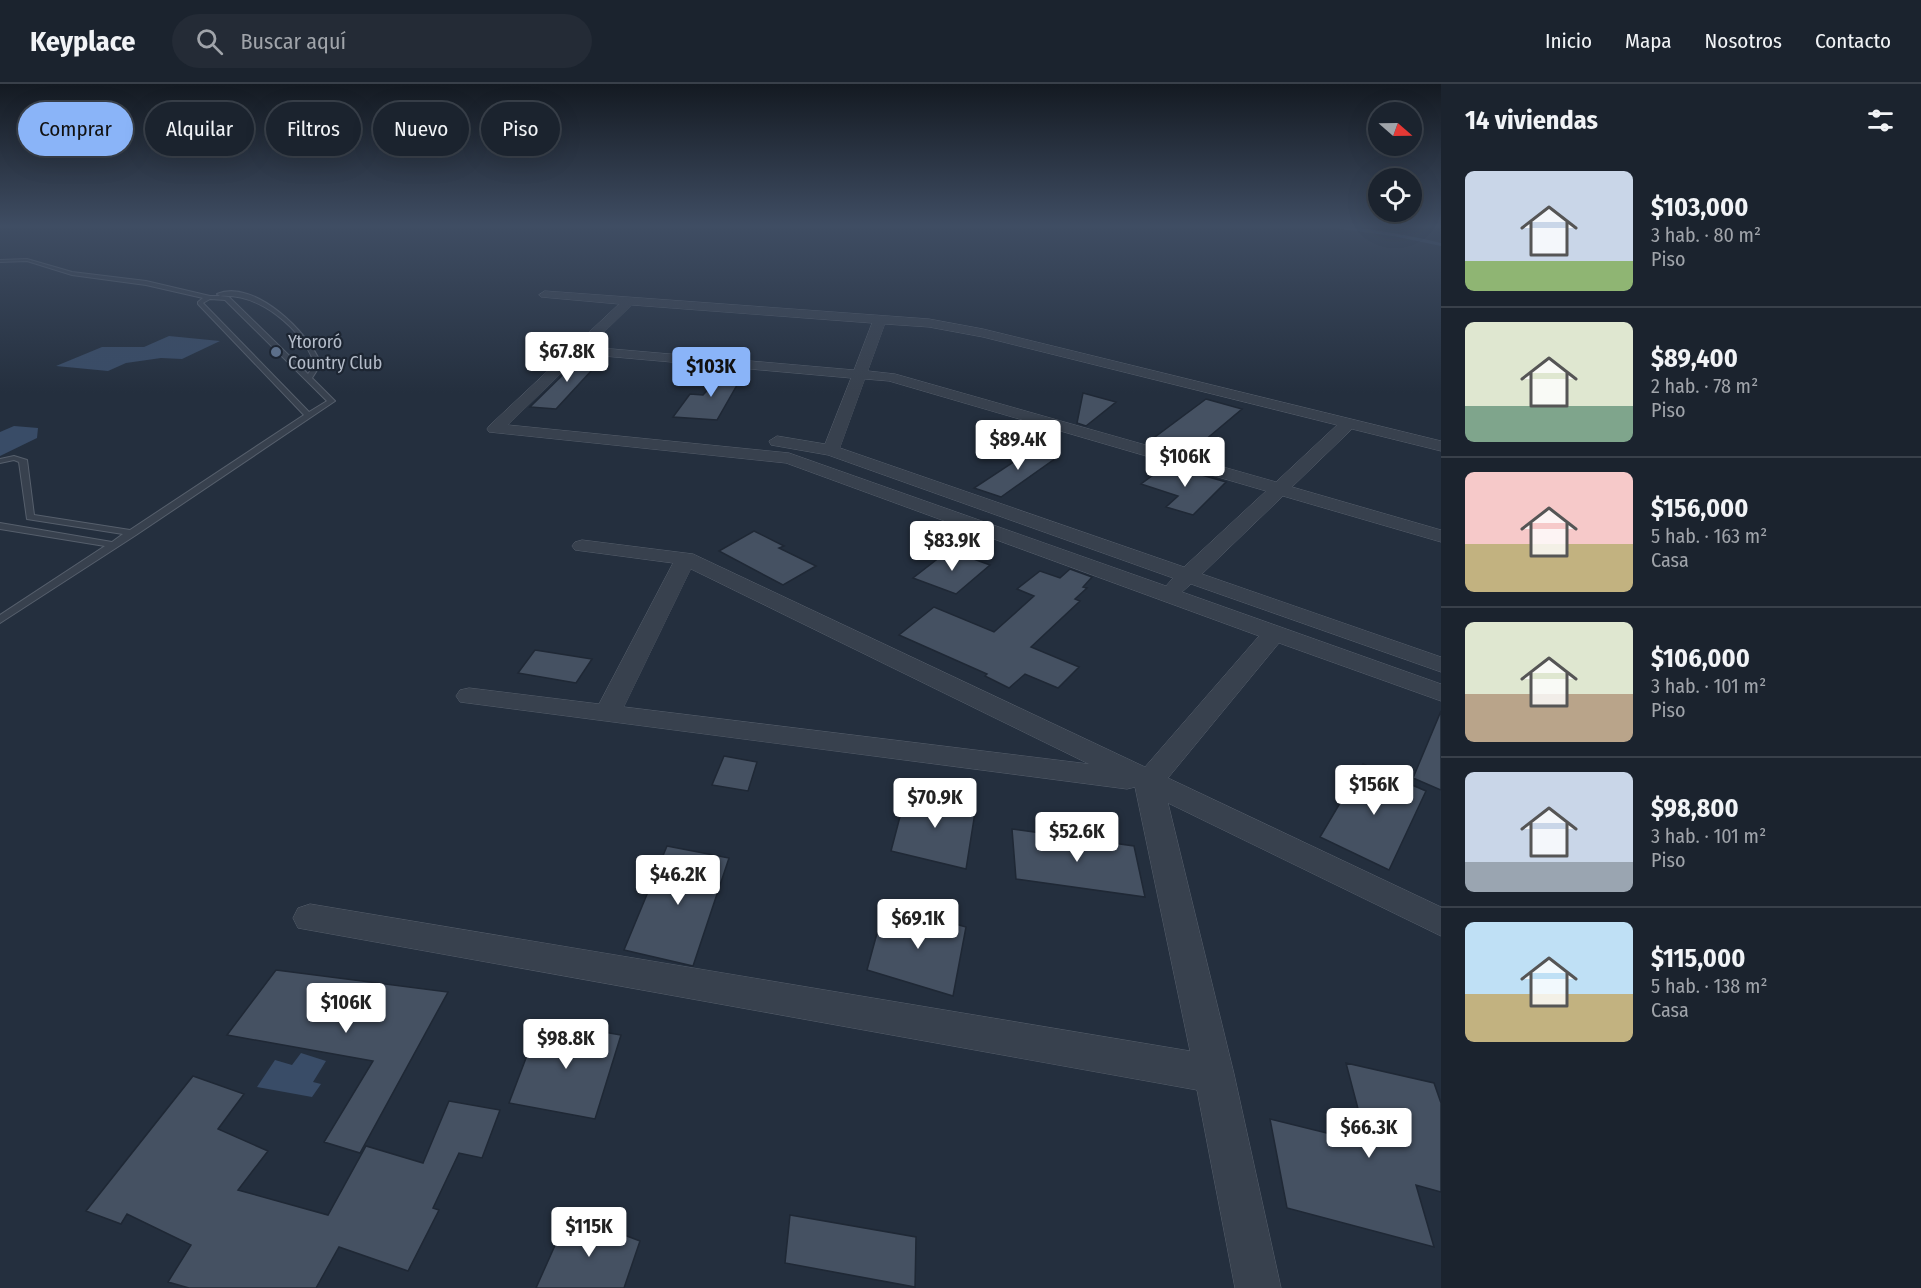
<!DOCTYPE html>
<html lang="es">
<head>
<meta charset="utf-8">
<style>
  :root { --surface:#1b232e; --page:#242b36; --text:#f1f3f6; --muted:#a0a4aa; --line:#39404a; --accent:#8ab4f8 }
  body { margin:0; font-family:"Fira Sans Condensed",sans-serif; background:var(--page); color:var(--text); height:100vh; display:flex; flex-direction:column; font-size:22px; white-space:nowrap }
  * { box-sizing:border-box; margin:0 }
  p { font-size:20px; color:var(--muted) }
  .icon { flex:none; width:33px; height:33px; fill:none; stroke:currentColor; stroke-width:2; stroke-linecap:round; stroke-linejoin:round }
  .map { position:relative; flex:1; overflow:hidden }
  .drawer { display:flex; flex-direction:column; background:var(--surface); width:480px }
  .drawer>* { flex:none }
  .guide { position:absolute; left:18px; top:18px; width:570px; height:54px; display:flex; gap:12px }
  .needle { width:39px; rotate:110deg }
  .fabs { position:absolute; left:1368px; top:18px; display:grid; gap:12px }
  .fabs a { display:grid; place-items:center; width:54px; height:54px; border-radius:50%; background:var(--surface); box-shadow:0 6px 24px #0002,0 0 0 2px var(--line); font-size:30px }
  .price { position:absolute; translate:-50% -51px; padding:0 14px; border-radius:6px; background:#fff; color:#222; font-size:20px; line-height:39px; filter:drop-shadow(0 2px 3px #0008) }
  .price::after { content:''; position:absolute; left:50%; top:36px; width:18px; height:14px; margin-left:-9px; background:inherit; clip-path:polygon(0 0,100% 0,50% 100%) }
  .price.current { background:var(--accent); color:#111 }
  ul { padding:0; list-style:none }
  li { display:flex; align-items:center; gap:18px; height:150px; padding:0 24px }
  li+li { border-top:2px solid var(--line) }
  li span { display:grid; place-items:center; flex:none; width:168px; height:120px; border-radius:9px; color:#555 }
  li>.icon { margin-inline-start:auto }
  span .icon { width:72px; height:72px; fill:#fffc; stroke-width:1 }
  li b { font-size:26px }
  h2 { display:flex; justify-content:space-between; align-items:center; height:72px; padding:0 24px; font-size:26px }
  .tag { padding:0 21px; border-radius:27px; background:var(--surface); box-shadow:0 6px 24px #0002,0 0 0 2px var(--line); font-size:21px; line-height:54px }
  .tag.current { background:var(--accent); color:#111 }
  header { display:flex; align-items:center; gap:36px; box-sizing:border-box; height:84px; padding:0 30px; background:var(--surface); border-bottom:2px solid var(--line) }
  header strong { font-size:28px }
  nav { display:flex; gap:33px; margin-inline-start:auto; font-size:21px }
  .search { width:420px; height:54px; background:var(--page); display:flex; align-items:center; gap:15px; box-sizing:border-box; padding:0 21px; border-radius:33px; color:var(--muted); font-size:22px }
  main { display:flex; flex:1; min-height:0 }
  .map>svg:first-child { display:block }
  .water { fill:#394c67 }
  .building { fill:#455162; stroke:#1f2835; stroke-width:1.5 }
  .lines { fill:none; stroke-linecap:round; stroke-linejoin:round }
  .service-casing { stroke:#565f6c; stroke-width:2 }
  .minor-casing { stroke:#565f6c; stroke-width:1 }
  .service { fill:#38414e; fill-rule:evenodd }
  .minor { fill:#38414e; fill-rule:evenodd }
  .service-dot { fill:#5c6f8a; stroke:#1d2633; stroke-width:2 }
  .labels { text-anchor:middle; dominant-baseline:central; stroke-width:4.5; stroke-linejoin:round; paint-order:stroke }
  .far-poi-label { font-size:18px; fill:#b4bcc9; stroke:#1d2633; text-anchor:start }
</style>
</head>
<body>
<header>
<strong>Keyplace</strong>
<div class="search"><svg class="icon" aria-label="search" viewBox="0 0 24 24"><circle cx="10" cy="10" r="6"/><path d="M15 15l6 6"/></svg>Buscar aquí</div>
<nav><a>Inicio</a><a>Mapa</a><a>Nosotros</a><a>Contacto</a></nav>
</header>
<main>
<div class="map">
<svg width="1441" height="1204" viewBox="0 0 1441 1204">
  <rect width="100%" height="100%" fill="#242f3e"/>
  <path class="water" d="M 1312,141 C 1355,141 1399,149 1441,159 L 1441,162 L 1393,152 Z
    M 169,252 L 220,257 L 182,275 L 161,274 L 126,279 L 108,287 L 56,282 L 102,263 L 144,263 Z
    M 14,342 L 38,344 L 37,354 L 0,372 L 0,348 Z
    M 301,969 L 326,977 L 313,998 L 321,1000 L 312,1013 L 257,1003 L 275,976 L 292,981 Z"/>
  <path class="building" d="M 582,272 L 603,274 L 556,325 L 530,323 Z
    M 727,285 L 745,287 L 717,336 L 673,333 L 690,310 L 703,311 Z
    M 1083,309 L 1116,318 L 1086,342 L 1077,339 Z
    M 1206,315 L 1242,325 L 1192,367 L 1151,356 Z
    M 1044,358 L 1056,374 L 1001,413 L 974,404 Z
    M 1167,381 L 1226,398 L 1193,431 L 1166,423 L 1178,412 L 1141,400 Z
    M 754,447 L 784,462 L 779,464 L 816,482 L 783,501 L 719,467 Z
    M 949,466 L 990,481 L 956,510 L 913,494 Z
    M 1070,485 L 1092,493 L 1083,503 L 1087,504 L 1075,515 L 1080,517 L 1031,563 L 1079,583 L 1058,604 L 1025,590 L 1009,604 L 985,592 L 987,590 L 899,551 L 934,523 L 994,548 L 1034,512 L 1017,505 L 1040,487 L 1060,494 Z
    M 535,566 L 592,575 L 576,599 L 518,589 Z
    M 1441,627 L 1441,706 L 1413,694 Z
    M 724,672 L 757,678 L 748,707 L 712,701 Z
    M 1363,680 L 1426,707 L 1389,786 L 1320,753 Z
    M 907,706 L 976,722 L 966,785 L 891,767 Z
    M 1012,745 L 1134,762 L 1145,813 L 1016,795 Z
    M 667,762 L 729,774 L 693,882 L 624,866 Z
    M 885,820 L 966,843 L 953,912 L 867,886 Z
    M 276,886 L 448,908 L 360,1069 L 324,1058 L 373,977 L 227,951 Z
    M 540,937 L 621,951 L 595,1035 L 509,1019 Z
    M 1346,979 L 1434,999 L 1441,1019 L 1441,1108 L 1416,1101 L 1434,1163 L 1287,1124 L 1270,1035 L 1367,1059 Z
    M 193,992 L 244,1010 L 218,1045 L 268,1067 L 238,1106 L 328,1131 L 366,1062 L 423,1079 L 449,1017 L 500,1026 L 482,1074 L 459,1069 L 433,1124 L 439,1126 L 408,1187 L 339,1163 L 316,1204 L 189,1204 L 168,1198 L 191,1161 L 127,1130 L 121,1140 L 86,1127 Z
    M 569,1130 L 640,1157 L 624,1204 L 536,1204 Z
    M 790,1131 L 916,1153 L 915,1203 L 785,1179 Z"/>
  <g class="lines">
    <defs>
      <path id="service" d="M 27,175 L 72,188 L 146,197 L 210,212 L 220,212 L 217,210 C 254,194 309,249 321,280 L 312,294 L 335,317 L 136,451 L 0,539 L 0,531 L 105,462 L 0,445 L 0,439 L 112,458 L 123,450 L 27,435 L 19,378 L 14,376 L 0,379 L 0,375 L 14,372 L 27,376 L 34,431 L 130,446 L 304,331 L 198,220 L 198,218 L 203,214 L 146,201 L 72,191 L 27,177 L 0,178 L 0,176 ZM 220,212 C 260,209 301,244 315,280 L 308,290 L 229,213 ZM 210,215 L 225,216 L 327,317 L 309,328 L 203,219 Z"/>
      <path id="minor" d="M 545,207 L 929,235 L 983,245 L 1441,357 L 1441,367 L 1352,345 L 1292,403 L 1441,446 L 1441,458 L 1283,412 L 1202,490 L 1441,573 L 1441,588 L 1191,500 L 1182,508 L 1441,600 L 1441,617 L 1279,559 L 1168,694 L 1441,823 L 1441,852 L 1168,719 L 1234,990 L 1281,1204 L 1235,1204 L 1197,1006 L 298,844 L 293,834 L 298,824 L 310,820 L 1190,967 L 1135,703 L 1127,705 L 460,618 L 456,612 L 460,606 L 469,604 L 599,620 L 673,479 L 575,466 L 572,462 L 575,458 L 582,456 L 693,470 L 1145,683 L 1259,552 L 786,379 L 489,348 L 487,345 L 489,342 L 619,220 L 541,213 L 539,211 ZM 632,221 L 872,239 L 854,286 L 589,263 ZM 885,240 L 929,243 L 983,253 L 1337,341 L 1276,398 L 895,290 L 868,287 ZM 581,270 L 851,294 L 825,360 L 777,352 L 769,357 L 771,361 L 828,371 L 1173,494 L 1166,502 L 789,369 L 508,341 ZM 865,295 L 889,297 L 1266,407 L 1184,483 L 840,364 ZM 691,485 L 1089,680 L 624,623 Z"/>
    </defs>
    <use href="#service" class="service-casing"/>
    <use href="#minor" class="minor-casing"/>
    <use href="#service" class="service"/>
    <use href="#minor" class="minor"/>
  </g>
  <linearGradient id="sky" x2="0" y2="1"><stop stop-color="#141a22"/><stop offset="0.46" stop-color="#3f4d63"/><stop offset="1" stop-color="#3f4d63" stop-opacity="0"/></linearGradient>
  <rect width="1441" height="309" fill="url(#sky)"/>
  <circle class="service-dot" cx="276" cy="268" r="6"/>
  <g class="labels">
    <g class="far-poi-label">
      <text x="288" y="258">Ytororó<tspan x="288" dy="21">Country Club</tspan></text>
    </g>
  </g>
</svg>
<div class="fabs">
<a><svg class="needle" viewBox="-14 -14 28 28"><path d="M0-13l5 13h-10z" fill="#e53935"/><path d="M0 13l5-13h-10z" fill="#a0a4aa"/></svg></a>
<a><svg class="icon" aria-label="locate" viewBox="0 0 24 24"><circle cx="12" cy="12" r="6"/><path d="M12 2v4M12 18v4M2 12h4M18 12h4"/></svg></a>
</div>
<b class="price" style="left:567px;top:299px">$67.8K</b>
<b class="price current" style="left:711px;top:314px">$103K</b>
<b class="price" style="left:1018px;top:387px">$89.4K</b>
<b class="price" style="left:1185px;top:404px">$106K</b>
<b class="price" style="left:952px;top:488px">$83.9K</b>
<b class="price" style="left:1374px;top:732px">$156K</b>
<b class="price" style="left:935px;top:745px">$70.9K</b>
<b class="price" style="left:1077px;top:779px">$52.6K</b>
<b class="price" style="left:678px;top:822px">$46.2K</b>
<b class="price" style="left:918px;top:866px">$69.1K</b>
<b class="price" style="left:346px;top:950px">$106K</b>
<b class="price" style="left:566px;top:986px">$98.8K</b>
<b class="price" style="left:1369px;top:1075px">$66.3K</b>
<b class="price" style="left:589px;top:1174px">$115K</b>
<div class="guide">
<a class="tag current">Comprar</a>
<a class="tag">Alquilar</a>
<a class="tag">Filtros</a>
<a class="tag">Nuevo</a>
<a class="tag">Piso</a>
</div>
</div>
<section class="drawer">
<h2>14 viviendas<svg class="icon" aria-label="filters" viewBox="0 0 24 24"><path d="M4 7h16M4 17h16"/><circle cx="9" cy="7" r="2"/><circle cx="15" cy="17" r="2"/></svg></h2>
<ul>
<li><span style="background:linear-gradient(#c9d6e8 75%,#8fb573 0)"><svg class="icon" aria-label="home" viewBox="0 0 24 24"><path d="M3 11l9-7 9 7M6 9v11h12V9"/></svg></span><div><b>$103,000</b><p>3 hab. · 80 m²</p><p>Piso</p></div></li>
<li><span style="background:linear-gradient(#dfe7d0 70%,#7fa58c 0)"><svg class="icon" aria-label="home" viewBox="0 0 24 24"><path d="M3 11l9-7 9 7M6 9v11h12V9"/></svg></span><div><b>$89,400</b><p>2 hab. · 78 m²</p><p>Piso</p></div></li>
<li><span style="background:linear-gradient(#f6c9c9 60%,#c2b280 0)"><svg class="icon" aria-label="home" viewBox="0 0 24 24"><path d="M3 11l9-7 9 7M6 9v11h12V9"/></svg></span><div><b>$156,000</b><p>5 hab. · 163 m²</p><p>Casa</p></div></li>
<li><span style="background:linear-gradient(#dfe7d0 60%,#b9a48a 0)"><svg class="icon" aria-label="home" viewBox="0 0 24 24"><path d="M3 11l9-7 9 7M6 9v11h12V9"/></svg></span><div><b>$106,000</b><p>3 hab. · 101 m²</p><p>Piso</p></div></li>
<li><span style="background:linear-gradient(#c9d6e8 75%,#9aa5b1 0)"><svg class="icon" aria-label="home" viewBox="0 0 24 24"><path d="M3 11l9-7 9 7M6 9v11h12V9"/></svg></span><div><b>$98,800</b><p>3 hab. · 101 m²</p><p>Piso</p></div></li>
<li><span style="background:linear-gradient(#bfe0f5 60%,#c2b280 0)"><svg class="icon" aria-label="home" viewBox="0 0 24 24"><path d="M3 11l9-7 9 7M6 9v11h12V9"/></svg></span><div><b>$115,000</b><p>5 hab. · 138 m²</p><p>Casa</p></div></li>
</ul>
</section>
</main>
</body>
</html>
